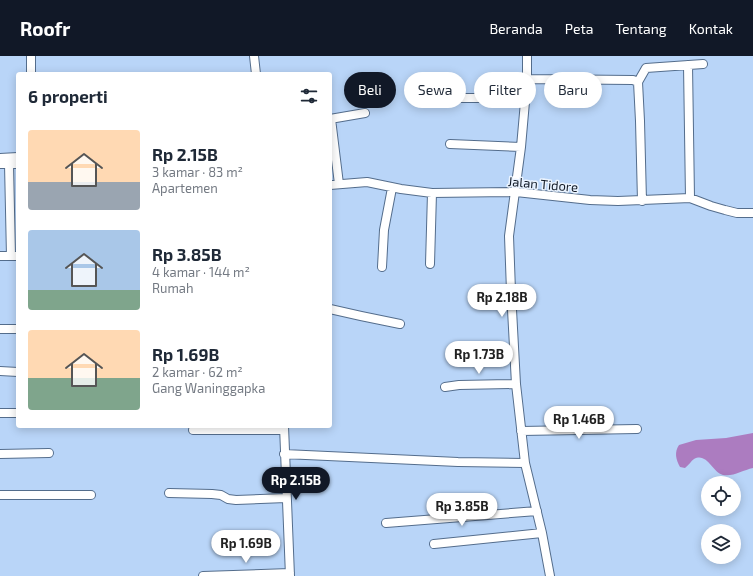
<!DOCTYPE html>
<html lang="id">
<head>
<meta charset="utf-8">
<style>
  :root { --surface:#fff; --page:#f6f6f7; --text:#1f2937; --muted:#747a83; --accent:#111827 }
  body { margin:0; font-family:"Exo 2",sans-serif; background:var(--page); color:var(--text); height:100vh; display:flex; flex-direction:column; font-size:15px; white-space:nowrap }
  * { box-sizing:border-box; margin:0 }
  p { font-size:13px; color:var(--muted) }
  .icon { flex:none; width:22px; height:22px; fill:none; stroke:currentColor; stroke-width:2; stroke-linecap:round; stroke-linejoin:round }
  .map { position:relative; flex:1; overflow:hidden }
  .drawer { position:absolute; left:16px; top:16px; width:316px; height:356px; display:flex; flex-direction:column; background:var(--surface); border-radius:4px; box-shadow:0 2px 10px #0003 }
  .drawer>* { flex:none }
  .guide { position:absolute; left:344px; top:16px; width:349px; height:36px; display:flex; gap:8px }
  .controls { position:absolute; left:701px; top:420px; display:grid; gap:8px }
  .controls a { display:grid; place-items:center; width:40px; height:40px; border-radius:50%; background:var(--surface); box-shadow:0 2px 10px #0003; font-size:20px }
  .price { position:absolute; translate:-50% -34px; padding:0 9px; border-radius:14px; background:#fff; color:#222; font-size:13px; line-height:26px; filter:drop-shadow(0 1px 2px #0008) }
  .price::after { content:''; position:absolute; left:50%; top:24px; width:12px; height:9px; margin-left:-6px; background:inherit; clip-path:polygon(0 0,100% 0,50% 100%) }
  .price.active { background:var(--accent); color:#fff }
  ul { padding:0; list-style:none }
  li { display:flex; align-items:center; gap:12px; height:100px; padding:0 12px }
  li span { display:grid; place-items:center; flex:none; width:112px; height:80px; border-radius:4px; color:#555 }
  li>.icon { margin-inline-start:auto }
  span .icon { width:48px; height:48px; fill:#fffc; stroke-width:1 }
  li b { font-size:17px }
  h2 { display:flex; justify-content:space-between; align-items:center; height:48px; padding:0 12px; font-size:17px }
  .chip { padding:0 14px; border-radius:18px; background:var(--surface); box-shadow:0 2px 10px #0003; font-size:14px; line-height:36px }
  .chip.active { background:var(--accent); color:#fff }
  header { display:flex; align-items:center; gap:24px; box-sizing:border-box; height:56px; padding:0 20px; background:var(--accent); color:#fff }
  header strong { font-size:19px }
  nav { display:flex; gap:22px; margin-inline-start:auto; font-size:14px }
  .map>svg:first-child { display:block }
  .water { fill:#ac7cc0 }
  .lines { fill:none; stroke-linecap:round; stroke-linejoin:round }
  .street-casing { stroke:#546d8c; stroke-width:10 }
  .street { stroke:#fff; stroke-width:8 }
  .labels { text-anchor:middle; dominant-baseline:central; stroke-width:3; stroke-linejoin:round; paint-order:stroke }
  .street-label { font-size:13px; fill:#121b28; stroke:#ebf4ff }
</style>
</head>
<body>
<header>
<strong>Roofr</strong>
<nav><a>Beranda</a><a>Peta</a><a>Tentang</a><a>Kontak</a></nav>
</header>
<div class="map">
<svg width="753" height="520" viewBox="0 0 753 520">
  <rect width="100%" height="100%" fill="#b9d5f8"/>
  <path class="water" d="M 753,377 L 753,412 C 743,414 733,421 723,419 C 712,416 707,396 694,403 C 691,405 689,409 685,412 L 680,411 C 676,404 674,396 679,389 L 696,384 L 726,382 Z"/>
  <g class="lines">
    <defs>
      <path id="street" d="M 31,0 L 31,18
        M 254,0 L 256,18
        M 527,0 L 527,23 L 521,91 L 509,180 L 511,235 L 516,328 L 525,407 L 542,477 L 550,520
        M 688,9 L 690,142
        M 527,23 L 633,24 L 638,26 L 640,65 L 642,145
        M 638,26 L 646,12 L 703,8
        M 455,42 L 525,42
        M 330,63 L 365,57
        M 331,63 L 339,128
        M 450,88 L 521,91
        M 0,102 L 18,101
        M 0,108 L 18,108
        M 9,108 L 11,200
        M 330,129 L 367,126 L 401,133 L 432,137 L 516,136 L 590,144 L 618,145 L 690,142 L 711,150 L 725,154 L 737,157 L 753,157
        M 0,200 L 18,200
        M 430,208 L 432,137
        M 382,211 L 384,174 L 392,132
        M 330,253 L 361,260 L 400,268
        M 0,273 L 18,273
        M 0,315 L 18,316
        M 445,331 L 459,329 L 516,328
        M 0,357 L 18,357
        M 284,370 L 290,520
        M 193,374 L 284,374
        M 521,375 L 637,373
        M 0,398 L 49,397
        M 284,398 L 458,406 L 525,407
        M 169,437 L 212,438 L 221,439 L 228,443 L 236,444 L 286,442
        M 0,439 L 91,439
        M 386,467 L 537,455
        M 434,488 L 542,477
        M 203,520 L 290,517"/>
    </defs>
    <use href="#street" class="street-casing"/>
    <use href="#street" class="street"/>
  </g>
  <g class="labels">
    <g class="street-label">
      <text transform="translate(543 128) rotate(5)">Jalan Tidore</text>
    </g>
  </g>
</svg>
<div class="controls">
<a><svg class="icon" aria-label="locate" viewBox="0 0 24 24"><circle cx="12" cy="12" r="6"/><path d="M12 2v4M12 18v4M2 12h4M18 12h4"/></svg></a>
<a><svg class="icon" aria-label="layers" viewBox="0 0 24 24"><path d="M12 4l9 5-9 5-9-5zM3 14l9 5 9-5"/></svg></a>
</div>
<b class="price" style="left:502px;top:262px">Rp 2.18B</b>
<b class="price" style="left:479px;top:319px">Rp 1.73B</b>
<b class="price" style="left:579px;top:384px">Rp 1.46B</b>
<b class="price active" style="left:296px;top:445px">Rp 2.15B</b>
<b class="price" style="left:462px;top:471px">Rp 3.85B</b>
<b class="price" style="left:246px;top:508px">Rp 1.69B</b>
<div class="guide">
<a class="chip active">Beli</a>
<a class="chip">Sewa</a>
<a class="chip">Filter</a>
<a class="chip">Baru</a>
</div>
<section class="drawer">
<h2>6 properti<svg class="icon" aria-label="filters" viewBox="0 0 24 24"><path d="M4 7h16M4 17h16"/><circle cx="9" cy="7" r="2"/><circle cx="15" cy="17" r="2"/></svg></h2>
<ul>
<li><span style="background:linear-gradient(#ffd9b3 65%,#9aa5b1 0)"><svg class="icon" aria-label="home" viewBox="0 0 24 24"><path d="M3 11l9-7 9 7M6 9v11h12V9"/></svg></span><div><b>Rp 2.15B</b><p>3 kamar · 83 m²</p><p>Apartemen</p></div></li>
<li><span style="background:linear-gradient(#a9c7e8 75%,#7fa58c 0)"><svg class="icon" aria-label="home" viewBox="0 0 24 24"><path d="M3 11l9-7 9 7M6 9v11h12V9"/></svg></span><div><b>Rp 3.85B</b><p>4 kamar · 144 m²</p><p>Rumah</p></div></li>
<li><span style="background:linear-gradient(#ffd9b3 60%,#7fa58c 0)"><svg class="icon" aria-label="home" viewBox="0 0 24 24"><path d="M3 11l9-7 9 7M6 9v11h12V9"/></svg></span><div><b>Rp 1.69B</b><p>2 kamar · 62 m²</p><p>Gang Waninggapka</p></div></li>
</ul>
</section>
</div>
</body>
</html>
